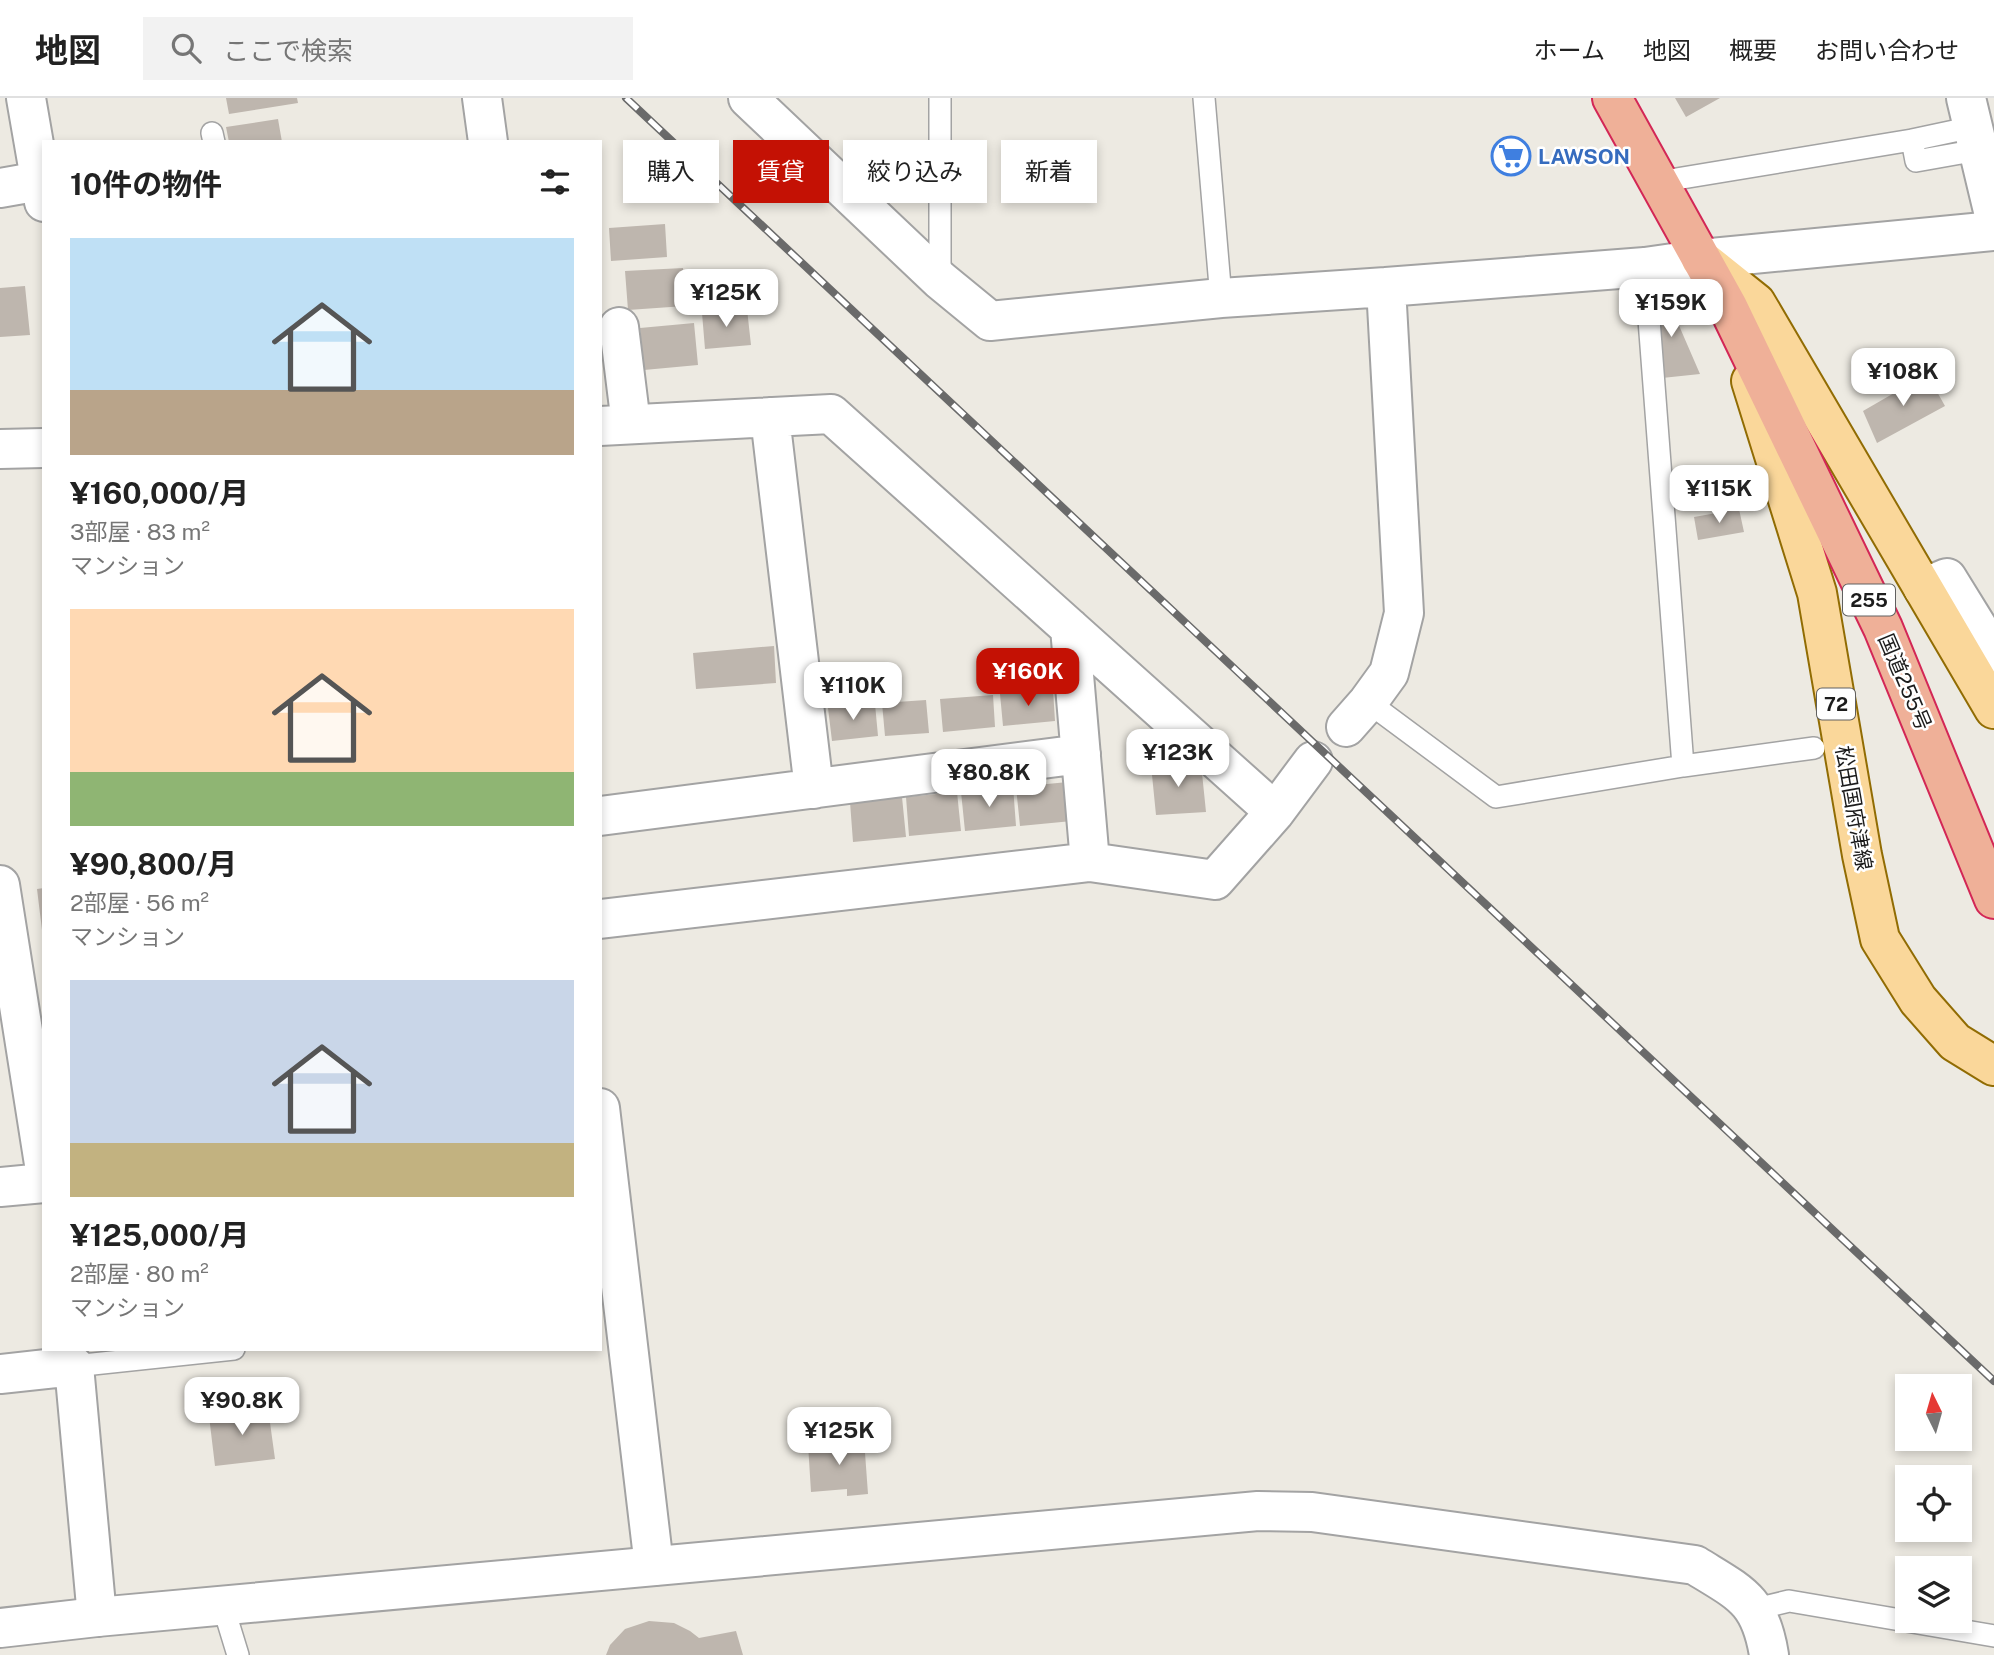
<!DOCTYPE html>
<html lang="ja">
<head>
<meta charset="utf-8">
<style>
  :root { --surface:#fff; --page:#f2f2f2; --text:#222; --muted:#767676; --line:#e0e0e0; --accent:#c41104 }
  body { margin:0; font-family:"Public Sans","Noto Sans JP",sans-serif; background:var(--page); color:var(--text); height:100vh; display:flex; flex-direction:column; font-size:26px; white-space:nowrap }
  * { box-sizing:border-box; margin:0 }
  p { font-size:23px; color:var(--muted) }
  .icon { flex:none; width:38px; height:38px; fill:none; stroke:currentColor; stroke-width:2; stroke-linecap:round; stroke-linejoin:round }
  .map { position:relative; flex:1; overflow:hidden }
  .details { position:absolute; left:42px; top:42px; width:560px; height:1211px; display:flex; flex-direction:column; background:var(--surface); border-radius:0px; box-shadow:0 4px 10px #0003 }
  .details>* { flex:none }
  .top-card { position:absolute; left:623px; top:42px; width:665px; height:63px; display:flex; gap:14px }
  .needle { width:46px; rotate:355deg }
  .controls { position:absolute; left:1895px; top:1276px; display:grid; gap:14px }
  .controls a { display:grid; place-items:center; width:77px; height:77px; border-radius:0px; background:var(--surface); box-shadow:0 4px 10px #0003; font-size:35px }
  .price { position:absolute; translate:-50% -60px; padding:0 16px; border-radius:14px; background:#fff; color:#222; font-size:23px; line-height:46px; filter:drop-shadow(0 2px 4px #0008) }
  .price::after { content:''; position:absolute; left:50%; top:42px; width:21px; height:16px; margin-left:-10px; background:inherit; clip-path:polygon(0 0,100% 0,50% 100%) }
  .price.active { background:var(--accent); color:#fff }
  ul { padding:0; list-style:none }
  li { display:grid; align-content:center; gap:14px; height:371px; padding:0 28px }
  li span { display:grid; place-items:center; height:217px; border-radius:0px; color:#555 }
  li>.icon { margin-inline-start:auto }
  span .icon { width:126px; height:126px; fill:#fffc; stroke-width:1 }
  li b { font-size:30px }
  h2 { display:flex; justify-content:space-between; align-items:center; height:84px; padding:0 28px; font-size:30px }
  .chip { padding:0 24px; border-radius:0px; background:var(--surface); box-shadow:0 4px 10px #0003; font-size:24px; line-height:63px }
  .chip.active { background:var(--accent); color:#fff }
  header { display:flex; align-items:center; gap:42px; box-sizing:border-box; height:98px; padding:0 35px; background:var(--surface); border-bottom:2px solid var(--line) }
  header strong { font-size:33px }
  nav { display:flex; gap:38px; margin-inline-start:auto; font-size:24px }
  .search { width:490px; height:63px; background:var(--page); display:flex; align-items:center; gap:18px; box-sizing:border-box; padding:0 24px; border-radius:0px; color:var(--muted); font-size:26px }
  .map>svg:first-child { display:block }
  .building { fill:#beb6ae }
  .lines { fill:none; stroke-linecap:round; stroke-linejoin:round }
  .service-casing { stroke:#a3a3a3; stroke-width:24 }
  .minor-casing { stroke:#a3a3a3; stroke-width:42 }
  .tertiary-casing { stroke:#a3a3a3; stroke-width:42 }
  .primary-casing { stroke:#916c03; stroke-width:42 }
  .trunk-casing { stroke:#d32756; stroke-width:42 }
  .service { stroke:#fff; stroke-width:21 }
  .minor { stroke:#fff; stroke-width:38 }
  .tertiary { stroke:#fff; stroke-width:38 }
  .primary { stroke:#fad79a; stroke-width:38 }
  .trunk { stroke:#efb098; stroke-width:38 }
  .rail-casing { stroke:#6a6a6a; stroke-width:8 }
  .rail { stroke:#fff; stroke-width:5; stroke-dasharray:16; stroke-linecap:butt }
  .labels { text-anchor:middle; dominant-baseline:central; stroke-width:5; stroke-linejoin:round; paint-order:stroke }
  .shield { fill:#fff; stroke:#606060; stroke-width:2 }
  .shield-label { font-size:19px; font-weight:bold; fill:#1c1c1c }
  .shop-label { font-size:21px; font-weight:bold; fill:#366cbe; stroke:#fff; text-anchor:start }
  .street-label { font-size:21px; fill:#1c1c1c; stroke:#fff }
</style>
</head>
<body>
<header>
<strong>地図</strong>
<div class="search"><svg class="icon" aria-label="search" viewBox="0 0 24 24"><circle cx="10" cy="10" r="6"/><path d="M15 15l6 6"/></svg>ここで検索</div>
<nav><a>ホーム</a><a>地図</a><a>概要</a><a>お問い合わせ</a></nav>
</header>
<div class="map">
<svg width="1994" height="1557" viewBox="0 0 1994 1557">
  <rect width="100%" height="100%" fill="#edeae2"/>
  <path class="building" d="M 226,0 L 297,0 L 298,5 L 229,16 Z
    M 1675,0 L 1720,0 L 1686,19 Z
    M 278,21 L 282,44 L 229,44 L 226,29 Z
    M 665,126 L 667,159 L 611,163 L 609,130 Z
    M 683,170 L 685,208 L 628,212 L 625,173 Z
    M 1661,186 L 1700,276 L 1662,280 L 1651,188 Z
    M 25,188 L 30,237 L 0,239 L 0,190 Z
    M 747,211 L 751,247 L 705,251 L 702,215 Z
    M 694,225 L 698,267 L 644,272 L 640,230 Z
    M 1927,276 L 1945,308 L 1877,345 L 1863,313 Z
    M 1739,411 L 1744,434 L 1698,442 L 1694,419 Z
    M 774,548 L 776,585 L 696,591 L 693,555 Z
    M 1053,592 L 1055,623 L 1003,628 L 1000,596 Z
    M 993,597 L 995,629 L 943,634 L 940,601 Z
    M 926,602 L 929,635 L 885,638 L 882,605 Z
    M 875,606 L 878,638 L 832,643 L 828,610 Z
    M 1186,663 L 1202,675 L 1206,714 L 1156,717 L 1151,667 Z
    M 1068,684 L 1072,723 L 1020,728 L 1016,689 Z
    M 1013,688 L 1016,728 L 965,733 L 961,694 Z
    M 957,694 L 961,733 L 909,738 L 906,699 Z
    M 902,699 L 906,739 L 853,744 L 850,704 Z
    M 44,790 L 44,832 L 42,832 L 37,791 Z
    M 268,1310 L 275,1361 L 215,1368 L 209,1318 Z
    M 864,1341 L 868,1396 L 847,1398 L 847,1391 L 811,1394 L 808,1346 Z
    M 649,1523 L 674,1525 L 690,1533 L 699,1540 L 736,1533 L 743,1557 L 606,1557 L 610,1547 L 625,1531 Z"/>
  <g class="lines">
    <defs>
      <path id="service" d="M 940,0 L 940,182
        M 1204,0 L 1221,200
        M 1973,29 L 1912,42 L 1916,63 L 1978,52
        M 212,35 L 214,44
        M 1658,84 L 1912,42
        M 1368,604 L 1496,699 L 1683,668 L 1645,169
        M 1683,668 L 1814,650
        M 74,1268 L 234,1251
        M 223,1508 L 238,1557
        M 1756,1511 L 1789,1503 L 1994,1538"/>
      <path id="minor" d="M 26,0 L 44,104
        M 482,0 L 488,44
        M 748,0 L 940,182 L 990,223 L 1221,200 L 1386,189
        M 1966,0 L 1994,117
        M 0,90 L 40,83
        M 619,229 L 631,326
        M 770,319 L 814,691
        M 600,328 L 831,316 L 1275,714 L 1313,663
        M 0,351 L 44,350
        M 1923,490 L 1947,480 L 1994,556
        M 1070,530 L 1090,764
        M 1346,629 L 1368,604 L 1389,575 L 1404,515 L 1386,189 L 1645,169 L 1701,161 L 1994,133
        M 600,718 L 1081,656
        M 0,787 L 44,1066
        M 600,821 L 1090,764 L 1215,782 L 1275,714
        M 600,1010 L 654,1468
        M 0,1089 L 44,1085
        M 0,1276 L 74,1268 L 97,1519"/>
      <path id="tertiary" d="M 0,1530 L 97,1519 L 1258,1413 L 1312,1414 L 1695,1467 C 1740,1495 1760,1501 1769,1557"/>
      <path id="primary" d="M 1701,161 L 1756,205 L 1994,611
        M 1751,283 L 1817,495 L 1862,757 L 1880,841 L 1918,902 L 1955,944 L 1994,968"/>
      <path id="trunk" d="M 1612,0 L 1728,209 L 1883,530 L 1994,801"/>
    </defs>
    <use href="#service" class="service-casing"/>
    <use href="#minor" class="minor-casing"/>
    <use href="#tertiary" class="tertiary-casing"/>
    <use href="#primary" class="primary-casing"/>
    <use href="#trunk" class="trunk-casing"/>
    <use href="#service" class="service"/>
    <use href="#minor" class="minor"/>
    <use href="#tertiary" class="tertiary"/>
    <use href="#primary" class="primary"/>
    <use href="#trunk" class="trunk"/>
    <defs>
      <path id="rail" d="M 626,0 L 1994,1283"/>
    </defs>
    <use href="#rail" class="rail-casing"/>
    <use href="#rail" class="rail"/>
  </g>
  <defs>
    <symbol id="supermarket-ring" viewBox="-11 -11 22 22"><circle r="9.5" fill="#fff" stroke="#3f7fe0" stroke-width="1.5"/><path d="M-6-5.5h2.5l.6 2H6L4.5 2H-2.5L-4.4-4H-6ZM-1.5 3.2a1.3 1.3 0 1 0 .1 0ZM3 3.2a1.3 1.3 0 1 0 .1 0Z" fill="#3f7fe0"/></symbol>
  </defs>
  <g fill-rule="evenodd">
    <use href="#supermarket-ring" x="1489" y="36" width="44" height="44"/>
  </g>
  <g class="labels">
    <g class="shield">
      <rect x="1843" y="486.5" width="52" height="31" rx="5"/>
      <rect x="1817" y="590.5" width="38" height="31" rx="5"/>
    </g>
    <g class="shield-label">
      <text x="1869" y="502">255</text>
      <text x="1836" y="606">72</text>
    </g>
    <g class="shop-label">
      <text x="1538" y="58">LAWSON</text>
    </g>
    <g class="street-label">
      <text transform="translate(1905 584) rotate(67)">国道255号</text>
      <text transform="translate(1854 710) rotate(80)">松田国府津線</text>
    </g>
  </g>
</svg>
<div class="controls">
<a><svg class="needle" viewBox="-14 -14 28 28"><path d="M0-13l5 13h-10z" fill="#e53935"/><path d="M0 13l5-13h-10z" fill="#767676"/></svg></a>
<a><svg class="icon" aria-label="locate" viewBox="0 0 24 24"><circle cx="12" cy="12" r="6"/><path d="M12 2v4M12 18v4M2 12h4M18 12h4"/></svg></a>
<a><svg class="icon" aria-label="layers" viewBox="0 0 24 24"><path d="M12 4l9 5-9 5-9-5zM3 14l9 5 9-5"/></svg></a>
</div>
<b class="price" style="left:726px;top:231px">¥125K</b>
<b class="price" style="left:1671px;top:241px">¥159K</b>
<b class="price" style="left:1903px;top:310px">¥108K</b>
<b class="price" style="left:1719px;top:427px">¥115K</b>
<b class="price active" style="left:1028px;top:610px">¥160K</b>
<b class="price" style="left:853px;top:624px">¥110K</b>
<b class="price" style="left:1178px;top:691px">¥123K</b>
<b class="price" style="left:989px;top:711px">¥80.8K</b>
<b class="price" style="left:242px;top:1339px">¥90.8K</b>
<b class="price" style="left:839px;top:1369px">¥125K</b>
<div class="top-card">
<a class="chip">購入</a>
<a class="chip active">賃貸</a>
<a class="chip">絞り込み</a>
<a class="chip">新着</a>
</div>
<section class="details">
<h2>10件の物件<svg class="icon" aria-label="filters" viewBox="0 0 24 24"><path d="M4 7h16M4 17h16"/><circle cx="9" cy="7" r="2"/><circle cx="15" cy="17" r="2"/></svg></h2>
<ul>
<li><span style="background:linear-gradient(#bfe0f5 70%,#b9a48a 0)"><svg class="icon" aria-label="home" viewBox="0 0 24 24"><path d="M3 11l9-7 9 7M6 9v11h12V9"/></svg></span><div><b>¥160,000/月</b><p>3部屋 · 83 m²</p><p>マンション</p></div></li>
<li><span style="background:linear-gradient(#ffd9b3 75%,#8fb573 0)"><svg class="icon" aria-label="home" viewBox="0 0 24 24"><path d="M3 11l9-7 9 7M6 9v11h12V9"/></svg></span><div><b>¥90,800/月</b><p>2部屋 · 56 m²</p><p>マンション</p></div></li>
<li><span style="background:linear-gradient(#c9d6e8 75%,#c2b280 0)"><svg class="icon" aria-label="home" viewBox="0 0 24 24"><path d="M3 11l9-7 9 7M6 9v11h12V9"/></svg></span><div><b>¥125,000/月</b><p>2部屋 · 80 m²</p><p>マンション</p></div></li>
</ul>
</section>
</div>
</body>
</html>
